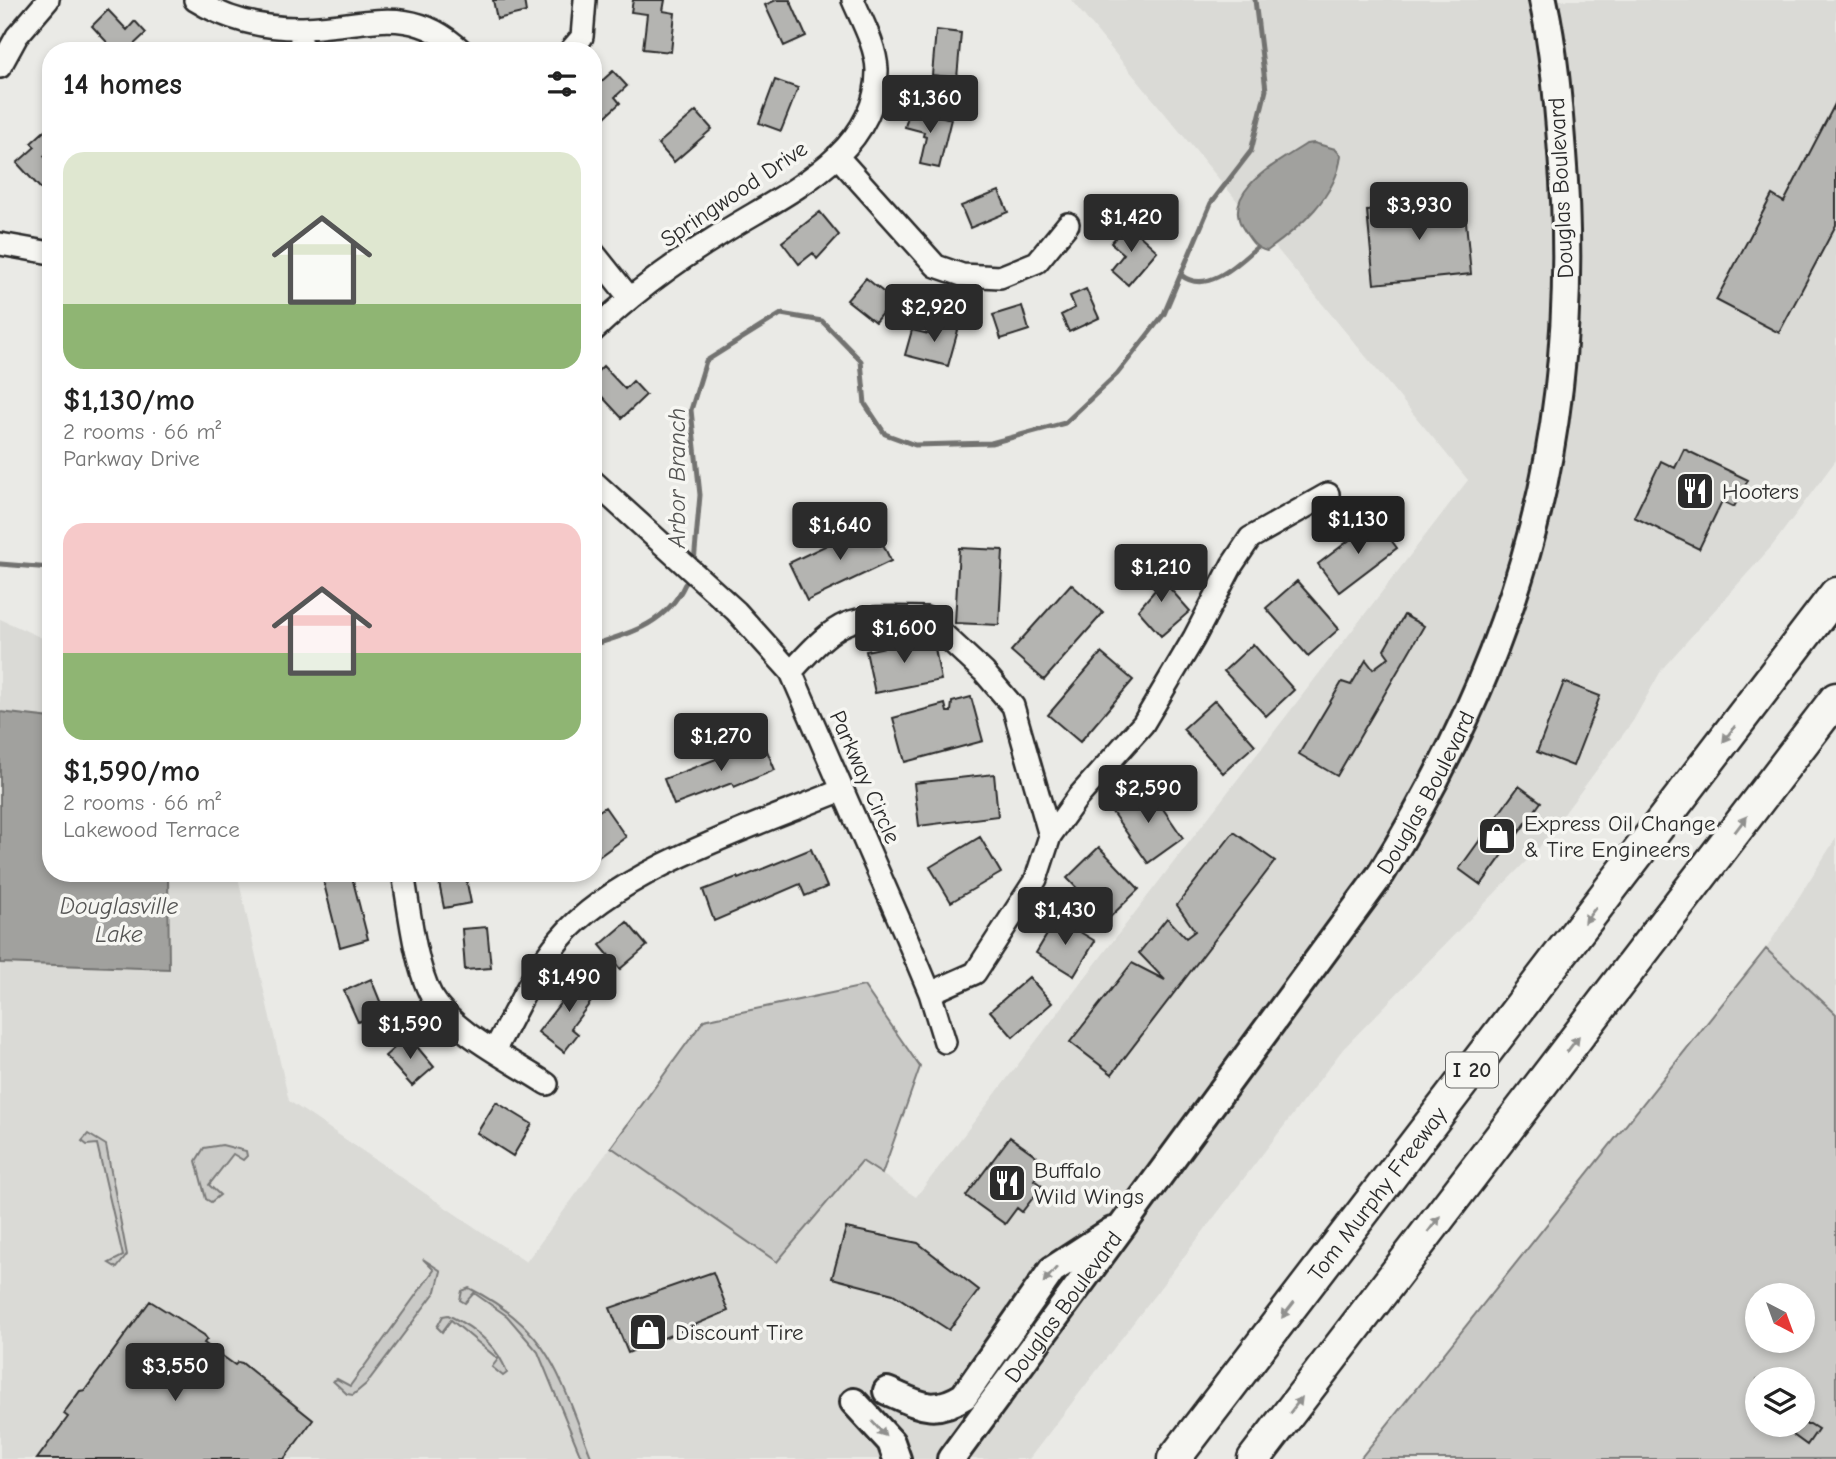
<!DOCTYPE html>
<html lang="en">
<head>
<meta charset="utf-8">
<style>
  :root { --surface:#fff; --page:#f6f6f6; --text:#222; --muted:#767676; --accent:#2b2b2b }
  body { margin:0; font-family:"Comic Neue",sans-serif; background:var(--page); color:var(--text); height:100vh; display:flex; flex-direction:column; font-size:26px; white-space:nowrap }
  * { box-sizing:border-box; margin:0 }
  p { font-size:23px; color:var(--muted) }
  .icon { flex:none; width:38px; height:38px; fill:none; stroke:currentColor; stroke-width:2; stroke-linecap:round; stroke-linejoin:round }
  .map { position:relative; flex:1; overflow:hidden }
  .details { position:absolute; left:42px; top:42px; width:560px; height:840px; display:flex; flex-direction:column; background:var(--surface); border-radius:28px; box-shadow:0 4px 10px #0003 }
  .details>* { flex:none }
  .needle { width:46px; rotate:139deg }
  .buttons { position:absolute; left:1745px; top:1283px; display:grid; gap:14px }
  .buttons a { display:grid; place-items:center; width:70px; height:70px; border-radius:50%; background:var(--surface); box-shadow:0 4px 10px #0003; font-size:35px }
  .price { position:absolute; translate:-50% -60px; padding:0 16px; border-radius:7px; background:var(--accent); color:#fff; font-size:23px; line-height:46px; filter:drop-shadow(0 2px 4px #0008) }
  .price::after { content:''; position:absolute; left:50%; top:42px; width:21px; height:16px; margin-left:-10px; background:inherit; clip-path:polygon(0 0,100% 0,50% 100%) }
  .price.current { background:#222; color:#fff }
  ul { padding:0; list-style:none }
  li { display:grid; align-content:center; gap:14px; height:371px; padding:0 21px }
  li span { display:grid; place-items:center; height:217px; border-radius:21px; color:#555 }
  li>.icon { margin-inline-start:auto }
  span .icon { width:126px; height:126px; fill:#fffc; stroke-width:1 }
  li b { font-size:30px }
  h2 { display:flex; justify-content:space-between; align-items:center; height:84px; padding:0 21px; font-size:30px }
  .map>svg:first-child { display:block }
  .built { fill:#dadad6 }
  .green { fill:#cacac7; stroke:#7a7a79; stroke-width:2; fill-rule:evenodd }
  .water { fill:#a1a19e; stroke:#727270; stroke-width:2 }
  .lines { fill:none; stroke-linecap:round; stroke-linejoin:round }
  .stream { stroke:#727270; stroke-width:5 }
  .building { fill:#b4b4b1; stroke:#2b2b2b; stroke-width:2 }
  .minor-casing { stroke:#2b2b2b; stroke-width:26 }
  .major-casing { stroke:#2b2b2b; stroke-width:32 }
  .highway-casing { stroke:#2b2b2b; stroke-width:37 }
  .minor { stroke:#f6f6f2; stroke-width:21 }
  .major { stroke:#f6f6f2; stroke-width:26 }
  .highway { stroke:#f6f6f2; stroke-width:32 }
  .oneway { fill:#90908e }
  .labels { text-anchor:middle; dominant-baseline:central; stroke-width:7; stroke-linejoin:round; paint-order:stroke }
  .shield { fill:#f6f6f2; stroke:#686867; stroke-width:2 }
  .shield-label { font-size:21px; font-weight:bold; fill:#2b2b2b }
  .street-label { font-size:23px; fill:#2b2b2b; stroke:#f6f6f2 }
  .poi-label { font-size:23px; fill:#2b2b2b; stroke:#f6f6f2; text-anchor:start }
  .water-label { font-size:24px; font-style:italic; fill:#545453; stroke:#f6f6f2 }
</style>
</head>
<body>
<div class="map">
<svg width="1836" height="1459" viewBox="0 0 1836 1459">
  <rect width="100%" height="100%" fill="#eaeae6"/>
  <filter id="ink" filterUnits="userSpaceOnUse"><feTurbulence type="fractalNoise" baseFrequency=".0143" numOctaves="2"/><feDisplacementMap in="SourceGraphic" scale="14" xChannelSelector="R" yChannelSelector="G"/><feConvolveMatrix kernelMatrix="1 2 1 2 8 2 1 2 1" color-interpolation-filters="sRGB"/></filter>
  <g filter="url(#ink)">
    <path class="built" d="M 1071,0 L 1836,0 L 1836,460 L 1772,546 L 1662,669 L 1633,721 L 1538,849 L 1343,1049 L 1029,1459 L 0,1459 L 0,619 L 51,642 L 51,873 L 237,873 L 289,1101 L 526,1262 L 611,1147 L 777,1262 L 862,1161 L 916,1197 L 1468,480 Z
      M 1836,838 L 1836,1014 L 1766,949 Z"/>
    <path class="green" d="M 1766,949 L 1836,1014 L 1836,1459 L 1360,1459 ZM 1757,1295 L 1802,1295 L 1802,1340 L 1757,1340 ZM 1757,1379 L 1802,1379 L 1802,1424 L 1757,1424 Z
      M 864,986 L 920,1067 L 882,1174 L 862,1161 L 777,1262 L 611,1147 L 704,1020 Z
      M 88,1134 L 106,1145 L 127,1255 L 117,1268 L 109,1263 L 123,1256 L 97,1144 L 87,1145 L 82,1141 Z
      M 222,1145 L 246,1151 L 247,1156 L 243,1160 L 233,1154 L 209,1185 L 220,1195 L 211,1202 L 206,1199 L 196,1161 L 204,1148 Z
      M 423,1259 L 441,1271 L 436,1291 L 366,1384 L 353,1395 L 347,1394 L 333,1381 L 337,1379 L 350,1386 L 434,1270 Z
      M 469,1288 C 552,1329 560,1379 592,1459 L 582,1459 L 538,1352 L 507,1316 L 474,1293 L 465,1303 L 460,1300 L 462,1291 Z
      M 448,1315 C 473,1327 498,1346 507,1373 L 503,1376 L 492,1367 L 498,1359 L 451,1320 L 442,1332 L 437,1327 L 443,1316 Z"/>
    <path class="water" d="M 1314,143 L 1335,149 L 1341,155 C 1337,196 1299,228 1267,251 C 1255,248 1251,241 1244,230 C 1218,191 1281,161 1306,144 Z
      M 0,712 L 51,718 L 51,873 L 168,873 L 169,969 L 0,963 Z"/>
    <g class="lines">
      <path class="stream" d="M 1181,275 C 1206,295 1237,265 1256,248
        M 694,563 L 700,495 L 691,410 L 706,361 L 781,314 L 822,321 L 861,361 L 865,404 L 885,434 L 915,445 L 991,443 L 1065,423 L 1117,374 L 1164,314 L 1211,203 L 1251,151 L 1266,90 L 1255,0
        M 0,564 L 51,568
        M 593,645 C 632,633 667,623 685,584"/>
    </g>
    <path class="building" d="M 493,0 L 524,0 L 526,12 L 497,19 Z
      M 633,0 L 665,0 L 663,11 L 675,13 L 671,52 L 643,49 L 647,14 L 631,12 Z
      M 776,0 L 790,0 L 806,36 L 784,46 L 765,5 Z
      M 108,10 L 127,30 L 135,21 L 146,33 L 127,51 L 115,51 L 92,26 Z
      M 936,30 L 961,33 L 957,78 L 932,75 Z
      M 613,71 L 627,86 L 615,97 L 620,103 L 593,128 L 593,89 Z
      M 775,80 L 798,88 L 781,131 L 759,123 Z
      M 1836,102 L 1836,225 L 1779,333 L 1716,300 L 1772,195 L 1784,202 Z
      M 910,108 L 951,119 L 939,168 L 920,164 L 926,137 L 923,136 L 924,132 L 905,127 Z
      M 696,111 L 712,129 L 674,162 L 658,144 Z
      M 51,125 L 51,149 L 44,156 L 51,164 L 51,179 L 41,189 L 17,163 L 35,147 L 31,143 Z
      M 999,191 L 1008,212 L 970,228 L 961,206 Z
      M 1464,201 L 1471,274 L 1374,284 L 1367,211 Z
      M 820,212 L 839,235 L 817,259 L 813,253 L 799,264 L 782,242 Z
      M 1127,224 L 1157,251 L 1128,285 L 1111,270 L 1124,254 L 1111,243 Z
      M 866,278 L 893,300 L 875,322 L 847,300 Z
      M 1086,289 L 1099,318 L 1069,332 L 1061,315 L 1075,308 L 1070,296 Z
      M 1022,306 L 1029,330 L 1001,339 L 993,315 Z
      M 942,319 L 960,323 L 948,366 L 905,355 L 912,330 L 937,336 Z
      M 603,366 L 625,389 L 633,381 L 646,395 L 622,418 L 593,387 L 593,376 Z
      M 1684,449 L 1748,480 L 1734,507 L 1722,501 L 1699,549 L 1634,517 L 1661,461 L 1675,468 Z
      M 1376,520 L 1397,548 L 1339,592 L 1318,564 Z
      M 873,523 L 891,561 L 807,601 L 789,563 Z
      M 959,548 L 1003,550 L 999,625 L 955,623 Z
      M 1148,564 L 1190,611 L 1161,636 L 1138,610 L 1156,589 L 1137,573 Z
      M 1297,581 L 1339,629 L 1308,656 L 1266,608 Z
      M 1071,584 L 1103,613 L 1044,680 L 1011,651 Z
      M 1404,615 L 1424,626 L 1337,776 L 1299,754 L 1342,682 L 1351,685 L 1366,660 L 1373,669 L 1389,657 L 1384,650 Z
      M 928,638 L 934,643 L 941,680 L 875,693 L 866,651 Z
      M 1253,644 L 1294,690 L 1266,716 L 1224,671 Z
      M 1101,653 L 1133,680 L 1080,742 L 1048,715 Z
      M 1564,682 L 1600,696 L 1573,766 L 1537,752 Z
      M 971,697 L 983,741 L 905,762 L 893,718 L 945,704 L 947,712 L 951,712 L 952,702 Z
      M 1215,700 L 1255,745 L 1223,773 L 1183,729 Z
      M 763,741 L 775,770 L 734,787 L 732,783 L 674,805 L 664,779 Z
      M 994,774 L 998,816 L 919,826 L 914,783 Z
      M 1519,786 L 1541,802 L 1481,885 L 1459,869 Z
      M 1148,787 L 1183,838 L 1148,863 L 1112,812 Z
      M 605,807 L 626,837 L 593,861 L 593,815 Z
      M 1234,832 L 1275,861 L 1112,1074 L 1070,1042 L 1132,963 L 1165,980 L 1139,953 L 1167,918 L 1186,938 L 1195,931 L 1177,905 Z
      M 980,837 L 1001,873 L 951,902 L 930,867 Z
      M 1099,847 L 1139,889 L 1107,920 L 1067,878 Z
      M 811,849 L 827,887 L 805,896 L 800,884 L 714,921 L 703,890 L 737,877 L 738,879 Z
      M 333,873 L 351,873 L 368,939 L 340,947 L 322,876 Z
      M 437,873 L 465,873 L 471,903 L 444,908 Z
      M 1057,918 L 1095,941 L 1074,976 L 1036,953 Z
      M 627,922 L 647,946 L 620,969 L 600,945 Z
      M 487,927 L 491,968 L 465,970 L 462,929 Z
      M 582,975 L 600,990 L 571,1028 L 578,1034 L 564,1052 L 538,1032 Z
      M 1029,977 L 1052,1003 L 1013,1037 L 990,1011 Z
      M 371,979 L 384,1011 L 358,1022 L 344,991 Z
      M 408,1036 L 434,1067 L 412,1086 L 385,1056 Z
      M 496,1102 L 532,1124 L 513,1156 L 477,1133 Z
      M 1010,1137 L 1046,1163 L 1034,1180 L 1042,1186 L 1022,1212 L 1017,1208 L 1005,1224 L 966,1196 Z
      M 846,1228 L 918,1243 L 979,1290 L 949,1330 L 893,1294 L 832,1278 Z
      M 713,1272 L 728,1311 L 628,1353 L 610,1308 Z
      M 150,1301 L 204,1335 L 207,1339 L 204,1343 L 235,1365 L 238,1362 L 242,1363 L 313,1420 L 284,1459 L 37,1459 L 68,1417 L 64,1414 L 66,1410 L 80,1391 L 85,1390 Z
      M 1778,1424 L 1810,1424 L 1818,1429 L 1807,1445 Z"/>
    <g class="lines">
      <defs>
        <path id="minor" d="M 195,0 C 225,19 262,28 298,28 C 363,28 408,0 462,51
          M 300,28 L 302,51
          M 570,51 L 582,37 L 585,0
          M 0,67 L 17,36 L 48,0
          M 837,156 L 936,266 L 962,275 L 1000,277 L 1037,262 L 1068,224
          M 0,244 L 51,253
          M 593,252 L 629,297
          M 593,331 C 632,294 674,263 719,235 C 779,196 878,157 877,70 C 876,46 862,21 853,0
          M 593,481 L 736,611 L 791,672 L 904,931 L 930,993 L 945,1042
          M 791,672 C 844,613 849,617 926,618 L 984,672 L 1013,706 L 1050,836 L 1036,879 L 975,973 L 930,993
          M 1050,836 L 1078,797 L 1143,724 L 1194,638 L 1232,565 L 1250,538 L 1328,494
          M 403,873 C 409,907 415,966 431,995 C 453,1033 511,1060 547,1084
          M 495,1049 C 515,1013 533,971 560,939 C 618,869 758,825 842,790"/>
        <g id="major">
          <path d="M 887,1391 C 918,1404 932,1416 964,1396 L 1052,1270 L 1112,1231"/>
          <path d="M 854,1402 L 891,1442 L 897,1459"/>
          <path id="s1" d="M 951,1459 L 1381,874 C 1523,644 1584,423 1562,153 C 1558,102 1554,50 1543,0"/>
        </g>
        <g id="highway">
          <path id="s2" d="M 1174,1459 L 1836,594"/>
          <path d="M 1254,1459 L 1836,699"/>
        </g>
      </defs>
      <use href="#minor" class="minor-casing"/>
      <use href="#major" class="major-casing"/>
      <use href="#highway" class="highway-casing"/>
      <use href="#minor" class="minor"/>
      <use href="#major" class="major"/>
      <use href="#highway" class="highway"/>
    </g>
    <defs><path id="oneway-solid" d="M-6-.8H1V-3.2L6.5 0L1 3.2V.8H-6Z" transform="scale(1.75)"/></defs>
    <g class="oneway">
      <use href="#oneway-solid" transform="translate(1729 734) rotate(127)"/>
      <use href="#oneway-solid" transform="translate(1741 824) rotate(-53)"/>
      <use href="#oneway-solid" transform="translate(1590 915) rotate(127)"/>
      <use href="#oneway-solid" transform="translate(1573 1044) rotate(-53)"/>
      <use href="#oneway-solid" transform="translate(1434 1224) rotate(-53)"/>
      <use href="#oneway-solid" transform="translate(1050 1275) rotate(131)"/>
      <use href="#oneway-solid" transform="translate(1288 1310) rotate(128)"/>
      <use href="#oneway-solid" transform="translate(1296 1405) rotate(-52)"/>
      <use href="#oneway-solid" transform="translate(879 1429) rotate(47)"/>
    </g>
  </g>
  <defs>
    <symbol id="restaurant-square" viewBox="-11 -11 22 22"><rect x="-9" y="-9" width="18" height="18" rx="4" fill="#2b2b2b" stroke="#f6f6f2"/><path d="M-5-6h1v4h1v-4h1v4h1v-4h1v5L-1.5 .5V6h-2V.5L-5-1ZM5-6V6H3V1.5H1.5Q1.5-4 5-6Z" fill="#fff"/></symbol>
    <symbol id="shop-square" viewBox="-11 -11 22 22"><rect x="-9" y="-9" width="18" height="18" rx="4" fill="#2b2b2b" stroke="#f6f6f2"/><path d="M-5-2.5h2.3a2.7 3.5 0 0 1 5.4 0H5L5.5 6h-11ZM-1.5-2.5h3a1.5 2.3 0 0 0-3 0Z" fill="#fff"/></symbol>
  </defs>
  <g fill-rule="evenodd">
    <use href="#restaurant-square" x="1673" y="469" width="44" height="44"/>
    <use href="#shop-square" x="1475" y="814" width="44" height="44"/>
    <use href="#restaurant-square" x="985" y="1161" width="44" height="44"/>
    <use href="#shop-square" x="626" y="1310" width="44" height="44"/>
  </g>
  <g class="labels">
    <rect class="shield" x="1446" y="1052.5" width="52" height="35" rx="5"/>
    <g class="shield-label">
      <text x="1472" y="1070">I 20</text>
    </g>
    <g class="street-label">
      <text transform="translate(1561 188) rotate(-93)">Douglas Boulevard</text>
      <text transform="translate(734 194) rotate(-34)">Springwood Drive</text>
      <text transform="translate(865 777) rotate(66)">Parkway Circle</text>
      <text stroke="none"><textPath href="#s1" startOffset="819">Douglas Boulevard</textPath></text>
      <text stroke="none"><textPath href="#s2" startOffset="334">Tom Murphy Freeway</textPath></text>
      <text stroke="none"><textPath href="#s1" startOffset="189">Douglas Boulevard</textPath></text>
    </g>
    <g class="poi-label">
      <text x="1722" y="491">Hooters</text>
      <text x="1524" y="823">Express Oil Change<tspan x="1524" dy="26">&amp; Tire Engineers</tspan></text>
      <text x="1034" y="1170">Buffalo<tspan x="1034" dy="26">Wild Wings</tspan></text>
      <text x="675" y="1332">Discount Tire</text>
    </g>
    <g class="water-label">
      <text transform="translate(677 478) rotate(-90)">Arbor Branch</text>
      <text x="119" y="906">Douglasville<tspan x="119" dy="28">Lake</tspan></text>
    </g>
  </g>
</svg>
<div class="buttons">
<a><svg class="needle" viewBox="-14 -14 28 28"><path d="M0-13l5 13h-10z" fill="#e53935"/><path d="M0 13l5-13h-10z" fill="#767676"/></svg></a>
<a><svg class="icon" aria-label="layers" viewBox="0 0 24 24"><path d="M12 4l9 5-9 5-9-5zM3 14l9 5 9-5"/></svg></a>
</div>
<b class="price" style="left:930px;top:135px">$1,360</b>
<b class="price" style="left:1419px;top:242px">$3,930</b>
<b class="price" style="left:1131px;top:254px">$1,420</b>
<b class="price" style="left:934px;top:344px">$2,920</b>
<b class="price current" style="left:1358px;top:556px">$1,130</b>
<b class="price" style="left:840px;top:562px">$1,640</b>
<b class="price" style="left:1161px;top:604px">$1,210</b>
<b class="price" style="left:904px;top:665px">$1,600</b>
<b class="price" style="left:721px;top:773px">$1,270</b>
<b class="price" style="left:1148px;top:825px">$2,590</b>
<b class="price" style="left:1065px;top:947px">$1,430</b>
<b class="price" style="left:569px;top:1014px">$1,490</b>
<b class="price" style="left:410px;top:1061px">$1,590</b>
<b class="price" style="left:175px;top:1403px">$3,550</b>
<section class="details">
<h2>14 homes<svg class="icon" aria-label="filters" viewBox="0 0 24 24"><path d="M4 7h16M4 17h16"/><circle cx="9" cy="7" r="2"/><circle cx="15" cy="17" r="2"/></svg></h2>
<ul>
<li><span style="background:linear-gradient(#dfe7d0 70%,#8fb573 0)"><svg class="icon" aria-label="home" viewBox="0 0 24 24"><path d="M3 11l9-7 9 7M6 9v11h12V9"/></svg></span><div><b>$1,130/mo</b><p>2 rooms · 66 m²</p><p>Parkway Drive</p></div></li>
<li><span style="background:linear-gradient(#f6c9c9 60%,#8fb573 0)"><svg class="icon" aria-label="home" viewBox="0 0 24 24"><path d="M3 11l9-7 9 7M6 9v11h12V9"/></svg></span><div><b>$1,590/mo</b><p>2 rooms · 66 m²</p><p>Lakewood Terrace</p></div></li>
</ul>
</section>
</div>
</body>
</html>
